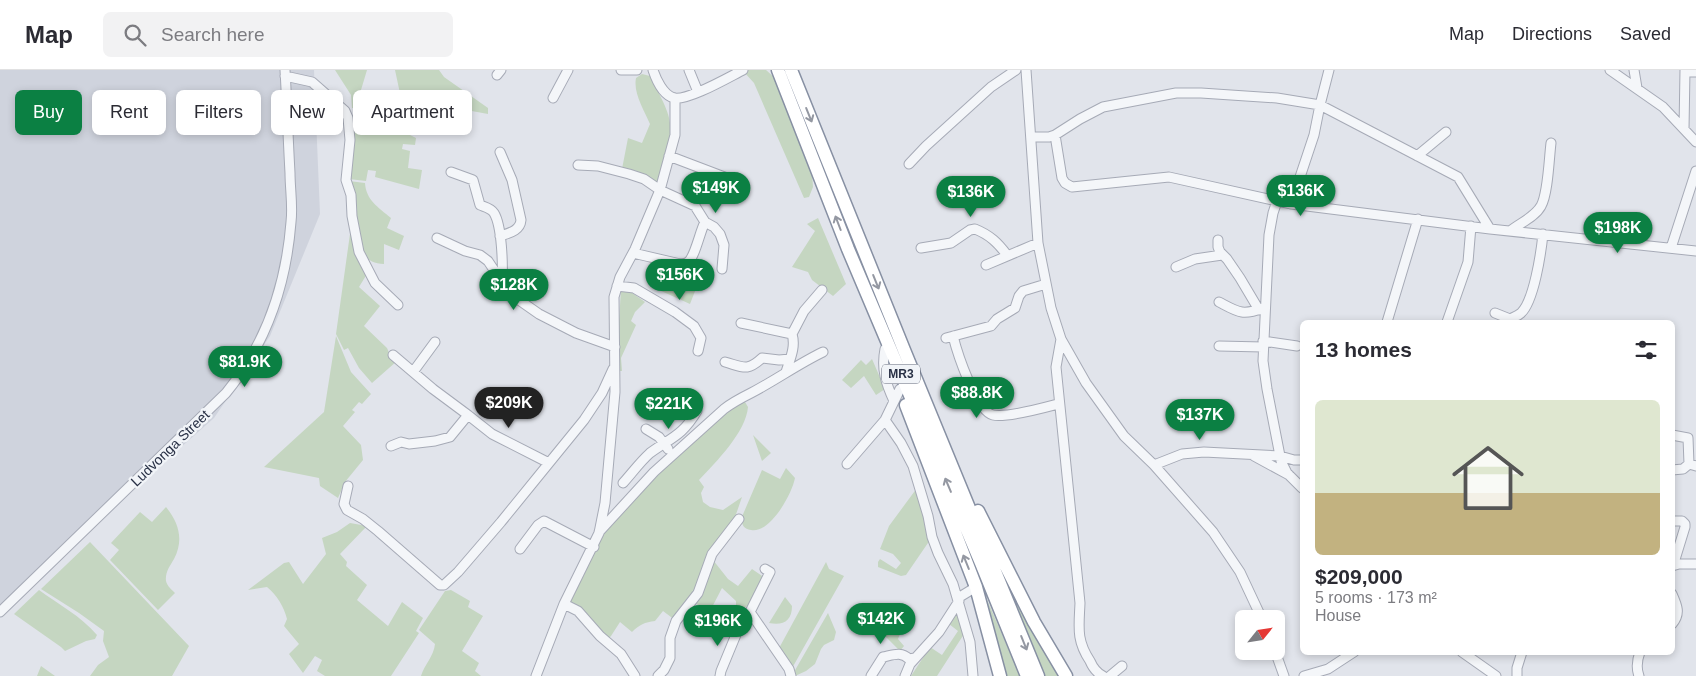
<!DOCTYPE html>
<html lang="en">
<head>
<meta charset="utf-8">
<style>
  :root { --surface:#fff; --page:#f2f2f3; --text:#2b2b33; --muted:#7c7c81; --line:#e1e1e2; --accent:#0b8043 }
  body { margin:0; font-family:Arial,sans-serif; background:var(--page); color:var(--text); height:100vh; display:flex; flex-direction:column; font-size:19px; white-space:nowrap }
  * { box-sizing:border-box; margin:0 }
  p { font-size:16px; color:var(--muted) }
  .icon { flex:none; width:28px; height:28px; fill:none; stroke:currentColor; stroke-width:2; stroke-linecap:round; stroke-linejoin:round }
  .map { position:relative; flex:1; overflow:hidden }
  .drawer { position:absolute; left:1300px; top:250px; width:375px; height:335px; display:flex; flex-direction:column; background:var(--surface); border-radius:8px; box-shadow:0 2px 8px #0003 }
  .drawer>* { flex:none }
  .guide { position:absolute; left:15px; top:20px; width:475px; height:45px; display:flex; gap:10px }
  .needle { width:32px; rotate:60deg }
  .fabs { position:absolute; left:1235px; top:540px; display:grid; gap:10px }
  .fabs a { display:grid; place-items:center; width:50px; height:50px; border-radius:8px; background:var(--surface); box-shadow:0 2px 8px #0003; font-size:25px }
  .price { position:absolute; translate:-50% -42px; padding:0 11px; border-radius:18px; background:var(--accent); color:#fff; font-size:16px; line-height:32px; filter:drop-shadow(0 1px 2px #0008) }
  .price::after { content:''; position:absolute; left:50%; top:30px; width:15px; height:11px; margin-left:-8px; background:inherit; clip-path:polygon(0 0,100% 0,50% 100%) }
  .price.current { background:#222; color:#fff }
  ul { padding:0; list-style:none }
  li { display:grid; align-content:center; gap:10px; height:265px; padding:0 15px }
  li+li { border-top:1px solid var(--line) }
  li span { display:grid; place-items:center; height:155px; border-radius:8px; color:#555 }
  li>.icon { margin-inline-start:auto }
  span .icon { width:90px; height:90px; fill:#fffc; stroke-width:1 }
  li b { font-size:21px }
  h2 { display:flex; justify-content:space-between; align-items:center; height:60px; padding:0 15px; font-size:21px }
  .pill { padding:0 18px; border-radius:8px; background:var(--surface); box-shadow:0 2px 8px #0003; font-size:18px; line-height:45px }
  .pill.current { background:var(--accent); color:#fff }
  header { display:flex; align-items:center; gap:30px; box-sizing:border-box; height:70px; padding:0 25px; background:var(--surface); border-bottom:1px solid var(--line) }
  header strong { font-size:24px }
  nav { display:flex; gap:28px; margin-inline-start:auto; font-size:18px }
  .search { width:350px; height:45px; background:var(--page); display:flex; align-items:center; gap:12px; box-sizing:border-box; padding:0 18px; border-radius:8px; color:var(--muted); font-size:19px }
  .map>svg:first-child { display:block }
  .built { fill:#cfd3dd }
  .green { fill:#c5d6c1 }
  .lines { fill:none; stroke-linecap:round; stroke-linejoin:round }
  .minor-casing { stroke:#a6aab6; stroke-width:11 }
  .highway-casing { stroke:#8790a3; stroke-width:15 }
  .minor { stroke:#f4f6f9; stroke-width:9 }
  .highway { stroke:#fff; stroke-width:12 }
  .oneway { stroke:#9498a2 }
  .labels { text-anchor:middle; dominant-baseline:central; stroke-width:4.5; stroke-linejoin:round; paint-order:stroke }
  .shield { fill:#f1f4f8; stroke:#646b7b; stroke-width:1 }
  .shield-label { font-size:12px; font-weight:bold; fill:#283045 }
  .street-label { font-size:14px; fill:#283045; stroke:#f1f4f8 }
</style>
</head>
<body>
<header>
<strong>Map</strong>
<div class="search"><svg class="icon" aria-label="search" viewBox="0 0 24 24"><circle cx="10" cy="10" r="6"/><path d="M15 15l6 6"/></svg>Search here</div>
<nav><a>Map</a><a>Directions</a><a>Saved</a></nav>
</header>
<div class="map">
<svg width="1696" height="606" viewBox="0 0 1696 606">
  <rect width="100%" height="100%" fill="#e1e4eb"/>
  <path class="built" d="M 0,0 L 314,0 L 320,144 L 270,266 L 214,348 L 0,537 Z"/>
  <path class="green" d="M 335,0 L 367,0 L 361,20 L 368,27 L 368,39 L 352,38 L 351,25 Z
    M 395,0 L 439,0 L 444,7 L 488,38 L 488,44 L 401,28 Z
    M 748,0 L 766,0 L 776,9 L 812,102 L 813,117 L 809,127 L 804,128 L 754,13 L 744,2 Z
    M 642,4 L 650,6 C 656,18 669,40 670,53 C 672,72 663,97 656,115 L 622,99 L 628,68 L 642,73 L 650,54 C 644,40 633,23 636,8 Z
    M 355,43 L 391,47 L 408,64 L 416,68 L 415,75 L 403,74 L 402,79 L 410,81 L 408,98 L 422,100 L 419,119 L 375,107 L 376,101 L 368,100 L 366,111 L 349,109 L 350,50 Z
    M 349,111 L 365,113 C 366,130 378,137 391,148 L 387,158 L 404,166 L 399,180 L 384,174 L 384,194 C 373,194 366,189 360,180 Z
    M 818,148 L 846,214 L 833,226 L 812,210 L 808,202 L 792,197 L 815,161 L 807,154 Z
    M 350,164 L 353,164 L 367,204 L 359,217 L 380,236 L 364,256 L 387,278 L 390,285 L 397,291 L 372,313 L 359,298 L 348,278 L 344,280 L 336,264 Z
    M 669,195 L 697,195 L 696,208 L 699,211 L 690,234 L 659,220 Z
    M 621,219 L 628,220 L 645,232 L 635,242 L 631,251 L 636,255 L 621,288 L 622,301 L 616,301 Z
    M 336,266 L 351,302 L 371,324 L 362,334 L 359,332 L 352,340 L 355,342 L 343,356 L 361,375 L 363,390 L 345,412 L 338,428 L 320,416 L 319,408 L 264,397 L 324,342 Z
    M 872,289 L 885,319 L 876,325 L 864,306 L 851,318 L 842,310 L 861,290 L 866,295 Z
    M 742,332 L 745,332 L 748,337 C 746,362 716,392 699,410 L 704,417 L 701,423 L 703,432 L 710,437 L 723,440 L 742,427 L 733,453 L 702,508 L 675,550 L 663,541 L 655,551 C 645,552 639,555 632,562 L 620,552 L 611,566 L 609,568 L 568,533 L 604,461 L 657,402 L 720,347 Z
    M 753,365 L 771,383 L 762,391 Z
    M 786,398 L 795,408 C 792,424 770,464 751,460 C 744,459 742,455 741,449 L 762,400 L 780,409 Z
    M 917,418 L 930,470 L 906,505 L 901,506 L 878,497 L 878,492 L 880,489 L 896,499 L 901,493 L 893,484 L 880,479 L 889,456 Z
    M 166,437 C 179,453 184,470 174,489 C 170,496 165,502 166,511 C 167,516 172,520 175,523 L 158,540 L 110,490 L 119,480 L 111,473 L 140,442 L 152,452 Z
    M 350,453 L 367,456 L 340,484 L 347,492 L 346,496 L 367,515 L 357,530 L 388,556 L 402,532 L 423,548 L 416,561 L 419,563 L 391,606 L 325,606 L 317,601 L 322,590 L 315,586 L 303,603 L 289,584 L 299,574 L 284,556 L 287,549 C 284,537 277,525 267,517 L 248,520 L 284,493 L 289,492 L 303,514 L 326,484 L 322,468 L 337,462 Z
    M 90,472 L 189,576 L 172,606 L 90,606 L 98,595 L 109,587 L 103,571 L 104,561 L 79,543 L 41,519 Z
    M 713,490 L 728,509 L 738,516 L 752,499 L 765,508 L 753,531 L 742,540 L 730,559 L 726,561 L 715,555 L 729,545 L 736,538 L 736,531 L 722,518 L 707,547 L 700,540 L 701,538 L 694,531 Z
    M 826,492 L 829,499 L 844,506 L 791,600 L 778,580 Z
    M 1010,517 L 1061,606 L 1045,606 L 1009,519 Z
    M 39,520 C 58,534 81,546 97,565 L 95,569 L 86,571 L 65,581 L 61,577 L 14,544 Z
    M 451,520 L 470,531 L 468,537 L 483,546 L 462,581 L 479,593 L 475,601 L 481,606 L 421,606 C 424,595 434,586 435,574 L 419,560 L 445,521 Z
    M 985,525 L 1020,606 L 1006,606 Z
    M 785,527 L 792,536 C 792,551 783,556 769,553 Z
    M 959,535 L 966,561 L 937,606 L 911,606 L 930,577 L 942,585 L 958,561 L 949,554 Z
    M 828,543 L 836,562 L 834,570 L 824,575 L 821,579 L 815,594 L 806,601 L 795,606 L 794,602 Z
    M 885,551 L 900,564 L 898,569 L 904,576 L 900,581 L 885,566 L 879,566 L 875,558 L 880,552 Z
    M 41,596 L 55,606 L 37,606 Z"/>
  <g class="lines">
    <defs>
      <path id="minor" d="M 621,0 L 637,0
        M 653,0 C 656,9 663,25 674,28 C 688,31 729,7 743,0
        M 689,0 L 698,22
        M 1026,0 L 1038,173 L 1051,238 L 1061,269 L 1086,313 L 1124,366 L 1154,395 L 1213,462 L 1240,502 L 1262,549
        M 1329,0 L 1320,35 L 1314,65 L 1291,134 L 1490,159
        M 1610,0 L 1663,37 L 1696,72
        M 1634,0 L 1637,18
        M 1685,2 L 1696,2
        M 497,5 L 501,0
        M 285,6 L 312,12 L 345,41 L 348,48 L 350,70 L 346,110 L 351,125 L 352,146 L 359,182 L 375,213 L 398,235
        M 553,28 L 568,0
        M 1684,59 L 1685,0
        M 1055,65 L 1062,108 L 1065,113 L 1072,117 L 1169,107 L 1291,134
        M 1031,67 L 1049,67 L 1055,65 L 1080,49 L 1103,37 L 1176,23 L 1201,23 L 1277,28 L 1320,35 L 1458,107 L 1490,159 L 1696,181
        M 669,86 L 740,113
        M 1417,86 L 1446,62
        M 909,94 L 926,76 L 991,17 L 1016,0
        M 578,95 L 598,96 L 629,104 L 644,109 L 660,120 L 695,136 L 705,152 L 714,157 L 720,164 L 724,175 L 722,199
        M 451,102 L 473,110 L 480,135 C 485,137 491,138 494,143 C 502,156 503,195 502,211
        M 1277,131 L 1273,143 L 1269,165 L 1263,291 L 1267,319 L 1281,391 L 1287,403 L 1302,418
        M 1510,161 C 1520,153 1535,147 1541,136 C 1548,124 1549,89 1551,73
        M 500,166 C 509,163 520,161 521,150 L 512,110 L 500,82
        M 437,168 L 465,181 L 480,185 L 488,191 L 502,212 L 519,230 L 539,244 L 576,263 L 615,277
        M 1218,170 L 1218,177 L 1220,182 L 1227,189 L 1240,208 L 1259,240
        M 921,178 L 951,173 L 970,160 L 975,159 C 990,165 998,173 1007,185
        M 1671,178 L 1696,101
        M 633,183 L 676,193 C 680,194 684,195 688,192 C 695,187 700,161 705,152
        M 986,195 L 1038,173
        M 1176,197 L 1195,189 L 1222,185
        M 617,216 L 634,218 L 675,242 L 694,256 L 701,268 L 698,281
        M 1219,232 C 1238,242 1242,246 1263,238
        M 1495,243 L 1510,249 C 1514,247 1518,246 1521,243 C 1534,231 1541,183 1543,164
        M 1387,252 L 1418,149
        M 1447,252 L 1468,192 L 1471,156
        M 741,253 L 792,264 C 796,277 790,289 786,302
        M 792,264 L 804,241 L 822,220
        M 953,266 C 957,282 976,341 993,345 C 1007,348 1043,338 1058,334
        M 946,268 L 991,256 L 997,249 L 1015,238 L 1019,226 L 1023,221 L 1046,214
        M 1061,269 L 1056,297 L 1080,533 C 1079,557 1076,570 1090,591 C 1093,598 1097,603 1103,606
        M 1263,271 L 1297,276
        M 1219,276 L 1263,277
        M 885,279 C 881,299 886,314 894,331
        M 393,285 L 433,319 L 468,345
        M 725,292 C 743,297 747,302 762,288 L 779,290 L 790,289
        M 413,302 L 435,272
        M 885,350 L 901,373 L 913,396 L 928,446 L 932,467 L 938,483 L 953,514 L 970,572 L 973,606
        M 646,359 L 659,367 L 668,379
        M 1672,365 L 1688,368 L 1689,394 L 1696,396
        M 391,376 L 401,372 L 409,374 L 435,371 L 450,367 L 468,345 L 492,364 L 549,393 L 584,350 L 602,323 L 613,299
        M 1254,386 L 1289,405
        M 847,394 L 885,350 L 900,319
        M 1154,395 L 1182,384 L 1204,382 L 1280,386 L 1294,390 L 1302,390
        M 1672,400 L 1683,399 L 1689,394
        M 623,413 C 632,403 640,392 650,383 C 672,367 682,366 697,341
        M 348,416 L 344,434 L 347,440 L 363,449 L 378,461 L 440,515 L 444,515 L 458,502 L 501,452 L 549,393
        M 1672,451 L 1682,451 L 1685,454 L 1685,457 L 1673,496
        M 599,462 L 654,402 L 724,339 C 733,332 741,328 751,323 C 776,310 798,294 823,282
        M 520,479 L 538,455 L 544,451 L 594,477
        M 1672,496 L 1679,494 L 1696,494
        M 765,499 L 770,502 L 750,542 L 789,599 L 791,606
        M 1672,524 C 1677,535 1681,544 1672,554
        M 958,528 L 976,517
        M 564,534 L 578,541 L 600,566 L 621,584 L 635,606
        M 0,542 L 226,323 C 266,274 286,216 291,152 C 293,136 290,119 290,103 C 288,68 287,34 285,0
        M 1275,581 L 1284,606
        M 1462,582 L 1496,606
        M 536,606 L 564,534 L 599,463 L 605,433 L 615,322 L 614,227 L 620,207 L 635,179 L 660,120 L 675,65 L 675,28
        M 658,606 L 664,600 L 670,588 L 670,568 L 676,551 L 698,523 L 712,484 L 739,449
        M 720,606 L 721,601 L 740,555
        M 871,606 L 883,587 C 893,585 901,581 909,589 L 915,588
        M 905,606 L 910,594 L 939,562 L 959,531
        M 1110,606 L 1122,596
        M 1304,606 L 1328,599 L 1354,582
        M 1517,606 L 1517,598 L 1522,582
        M 1639,606 C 1636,598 1637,590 1640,582"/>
      <path id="highway" d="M 778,0 L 848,179 L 981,493 L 1027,606
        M 791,0 L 904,280 L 1038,606
        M 906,335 L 976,517 L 1000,606
        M 978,441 L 1034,552 L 1066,606"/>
    </defs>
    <use href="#minor" class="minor-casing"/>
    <use href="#highway" class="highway-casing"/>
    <use href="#minor" class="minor"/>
    <use href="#highway" class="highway"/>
  </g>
  <defs><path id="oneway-shaft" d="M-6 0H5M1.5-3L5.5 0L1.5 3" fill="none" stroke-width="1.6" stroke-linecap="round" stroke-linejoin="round" transform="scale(1.25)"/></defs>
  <g class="oneway">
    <use href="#oneway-shaft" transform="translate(809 45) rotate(68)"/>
    <use href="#oneway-shaft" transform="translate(838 153) rotate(-111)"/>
    <use href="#oneway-shaft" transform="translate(876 212) rotate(68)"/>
    <use href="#oneway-shaft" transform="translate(948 415) rotate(-113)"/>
    <use href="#oneway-shaft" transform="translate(966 492) rotate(-112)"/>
    <use href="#oneway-shaft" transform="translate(1024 573) rotate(68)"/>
  </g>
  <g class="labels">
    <rect class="shield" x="882" y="294.5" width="38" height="19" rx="4"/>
    <g class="shield-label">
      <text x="901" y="304">MR3</text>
    </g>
    <g class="street-label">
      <text transform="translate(170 378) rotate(-44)">Ludvonga Street</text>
    </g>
  </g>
</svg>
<div class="fabs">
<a><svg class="needle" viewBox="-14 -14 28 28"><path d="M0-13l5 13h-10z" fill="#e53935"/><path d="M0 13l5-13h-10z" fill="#7c7c81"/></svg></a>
</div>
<b class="price" style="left:716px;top:144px">$149K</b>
<b class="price" style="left:1301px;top:147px">$136K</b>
<b class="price" style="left:971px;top:148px">$136K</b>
<b class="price" style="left:1618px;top:184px">$198K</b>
<b class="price" style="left:680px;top:231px">$156K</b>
<b class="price" style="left:514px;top:241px">$128K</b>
<b class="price" style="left:245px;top:318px">$81.9K</b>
<b class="price" style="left:977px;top:349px">$88.8K</b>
<b class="price current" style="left:509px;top:359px">$209K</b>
<b class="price" style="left:669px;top:360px">$221K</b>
<b class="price" style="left:1200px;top:371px">$137K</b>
<b class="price" style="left:881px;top:575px">$142K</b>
<b class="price" style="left:718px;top:577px">$196K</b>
<div class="guide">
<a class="pill current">Buy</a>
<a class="pill">Rent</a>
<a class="pill">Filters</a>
<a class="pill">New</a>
<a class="pill">Apartment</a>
</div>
<section class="drawer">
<h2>13 homes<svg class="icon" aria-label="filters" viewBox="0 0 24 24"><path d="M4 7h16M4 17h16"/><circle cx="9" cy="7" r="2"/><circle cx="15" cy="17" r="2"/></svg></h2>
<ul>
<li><span style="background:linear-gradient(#dfe7d0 60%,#c2b280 0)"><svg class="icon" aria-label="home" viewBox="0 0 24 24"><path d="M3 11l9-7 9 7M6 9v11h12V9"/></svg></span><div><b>$209,000</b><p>5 rooms · 173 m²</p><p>House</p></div></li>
</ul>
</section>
</div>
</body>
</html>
